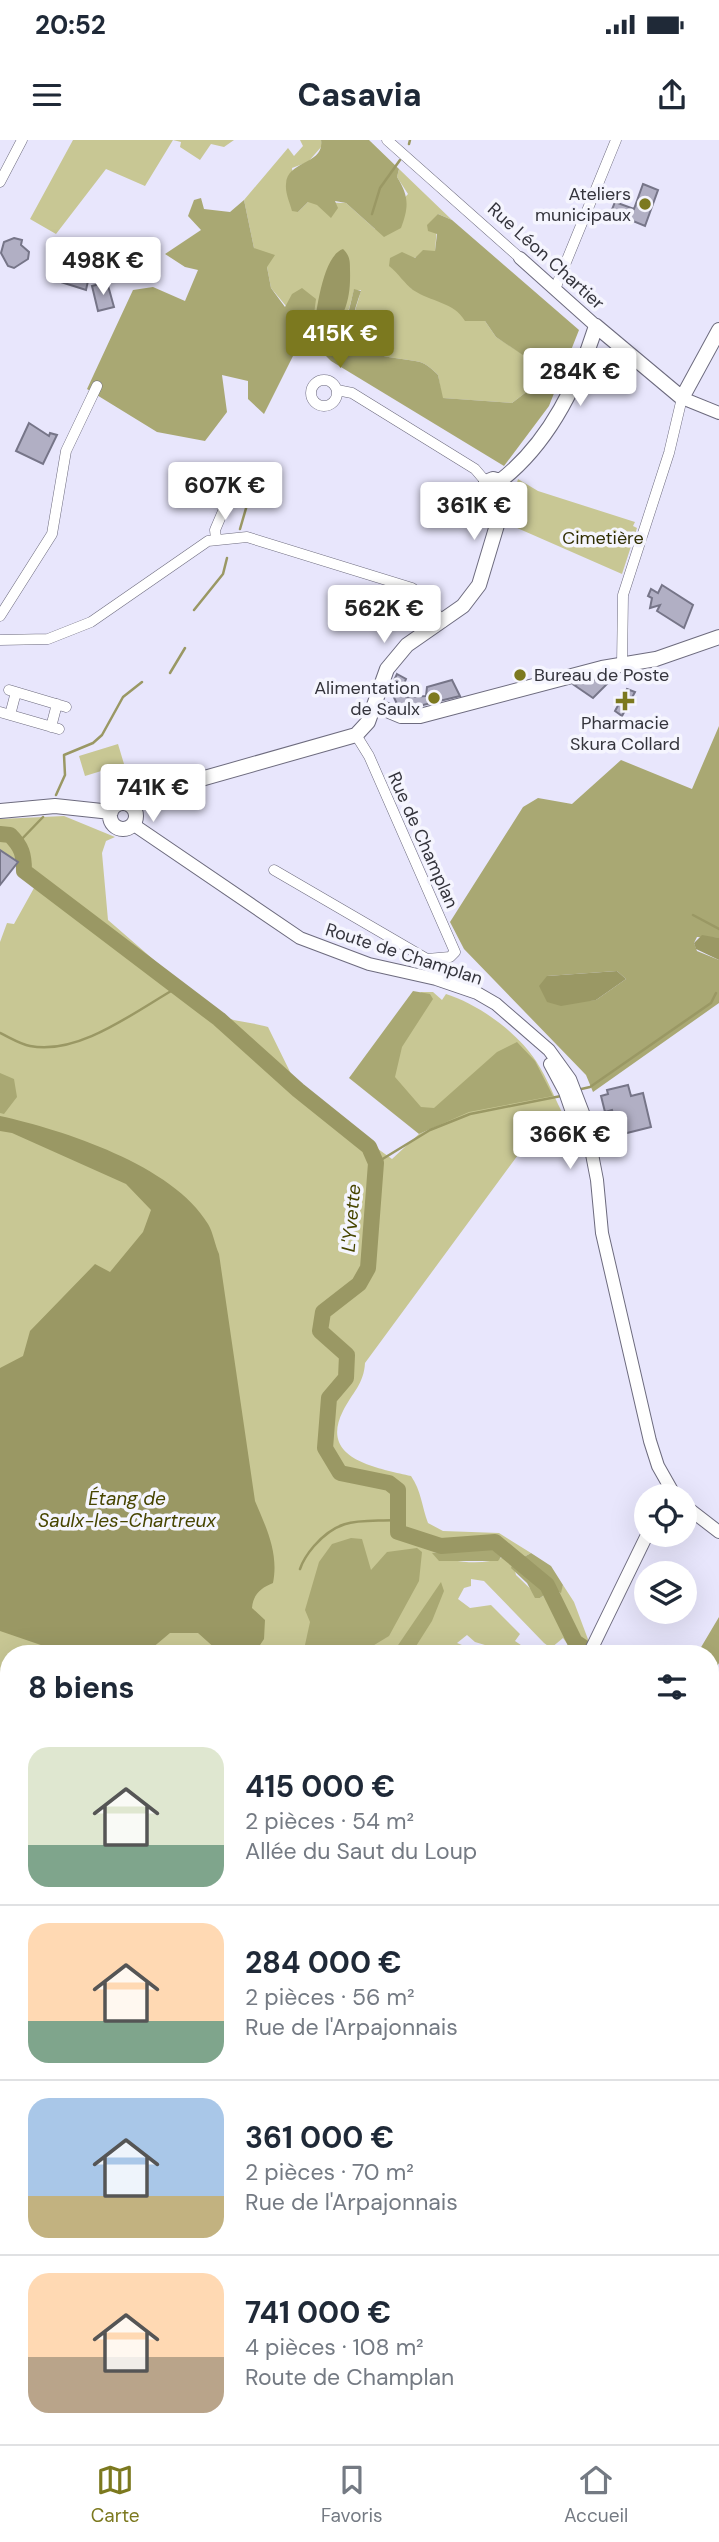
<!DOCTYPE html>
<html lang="fr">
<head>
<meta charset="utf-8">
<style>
  :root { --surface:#fff; --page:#f2f2f3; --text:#1f2937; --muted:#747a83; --line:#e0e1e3; --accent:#7c791f }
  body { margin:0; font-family:"DM Sans",sans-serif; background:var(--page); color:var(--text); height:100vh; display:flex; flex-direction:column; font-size:26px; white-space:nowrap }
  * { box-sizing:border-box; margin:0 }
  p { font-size:23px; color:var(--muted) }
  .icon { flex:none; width:38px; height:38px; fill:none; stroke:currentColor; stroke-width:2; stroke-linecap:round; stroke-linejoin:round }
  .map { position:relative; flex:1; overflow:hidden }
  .details { position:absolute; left:0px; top:1505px; width:719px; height:800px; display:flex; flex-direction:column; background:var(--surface); border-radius:28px 28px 0 0; box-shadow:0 7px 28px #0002 }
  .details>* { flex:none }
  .controls { position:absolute; left:634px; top:1344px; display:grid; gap:14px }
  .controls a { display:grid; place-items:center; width:63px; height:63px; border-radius:50%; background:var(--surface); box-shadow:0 7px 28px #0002; font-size:35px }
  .price { position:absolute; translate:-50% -60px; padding:0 16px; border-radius:7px; background:#fff; color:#222; font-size:23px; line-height:46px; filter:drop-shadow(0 2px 4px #0008) }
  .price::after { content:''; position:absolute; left:50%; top:42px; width:21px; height:16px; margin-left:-10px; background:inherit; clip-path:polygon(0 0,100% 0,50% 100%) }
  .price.active { background:var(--accent); color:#fff }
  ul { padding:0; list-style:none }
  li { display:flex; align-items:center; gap:21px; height:175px; padding:0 28px }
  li+li { border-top:2px solid var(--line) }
  li span { display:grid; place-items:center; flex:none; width:196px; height:140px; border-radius:21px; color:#555 }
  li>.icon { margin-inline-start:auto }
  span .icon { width:84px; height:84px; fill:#fffc; stroke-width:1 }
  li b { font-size:30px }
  h2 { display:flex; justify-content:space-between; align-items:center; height:84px; padding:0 28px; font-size:30px }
  .status { display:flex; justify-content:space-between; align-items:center; height:49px; padding:0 35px; background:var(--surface); direction:ltr }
  .status svg { height:19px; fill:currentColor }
  header { display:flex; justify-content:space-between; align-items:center; height:91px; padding:0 28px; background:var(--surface); font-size:32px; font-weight:800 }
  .tabs { display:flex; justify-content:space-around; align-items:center; height:98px; border-top:2px solid var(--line); background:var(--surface); font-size:19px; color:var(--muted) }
  .tabs a { display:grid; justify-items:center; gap:4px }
  .tabs .active { color:var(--accent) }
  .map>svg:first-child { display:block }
  .green { fill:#c8c794; fill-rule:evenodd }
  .forest { fill:#a9a873; fill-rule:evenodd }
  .water { fill:#9a9864 }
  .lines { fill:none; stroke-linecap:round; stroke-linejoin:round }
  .stream { stroke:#9a9864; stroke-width:2.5 }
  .river { stroke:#9a9864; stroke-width:16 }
  .building { fill:#b1afc4; stroke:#767588; stroke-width:2 }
  .minor-casing { stroke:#6d6b7e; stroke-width:11 }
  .tertiary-casing { stroke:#6d6b7e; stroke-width:14 }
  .secondary-casing { stroke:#6d6b7e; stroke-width:16 }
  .minor { stroke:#fff; stroke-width:10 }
  .tertiary { stroke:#fff; stroke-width:12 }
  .secondary { stroke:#fff; stroke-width:14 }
  .poi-dot { fill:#7c791f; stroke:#f5f5fe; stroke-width:2.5 }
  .labels { text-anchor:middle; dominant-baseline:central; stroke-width:7; stroke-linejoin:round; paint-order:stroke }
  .poi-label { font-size:18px; fill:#34343c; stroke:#f5f5fe; text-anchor:end }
  .street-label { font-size:18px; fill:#34343c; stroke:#f5f5fe }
  .park-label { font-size:18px; fill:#312f03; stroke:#f5f5fe }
  .water-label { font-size:19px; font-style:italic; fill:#474500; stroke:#f5f5fe }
</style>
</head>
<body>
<div class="status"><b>20:52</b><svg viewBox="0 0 49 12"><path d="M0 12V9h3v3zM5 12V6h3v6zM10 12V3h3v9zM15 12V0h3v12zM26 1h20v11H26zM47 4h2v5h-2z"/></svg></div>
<header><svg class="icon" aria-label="menu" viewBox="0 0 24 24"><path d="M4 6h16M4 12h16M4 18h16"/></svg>Casavia<svg class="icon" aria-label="share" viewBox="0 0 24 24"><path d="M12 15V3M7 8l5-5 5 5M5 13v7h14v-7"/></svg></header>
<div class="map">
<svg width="719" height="2304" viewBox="0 0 719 2304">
  <rect width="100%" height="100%" fill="#e8e6fc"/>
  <path class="green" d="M 73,0 L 234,0 L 224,7 L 211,4 L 200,20 L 180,7 L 181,2 L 173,0 L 145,46 L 106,29 L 56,94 L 30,79 Z
    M 300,0 L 321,0 L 322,6 L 308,22 L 292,28 L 298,72 L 308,62 L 346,63 L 375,89 L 408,54 L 397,37 L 399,29 L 452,80 L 438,74 L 435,111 L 390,126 L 405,138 L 411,148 L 485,181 L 496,197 L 539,225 L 538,243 L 512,263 L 442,258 L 438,235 C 433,230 427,224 420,222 C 396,216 359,221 353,188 C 351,177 359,161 361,150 L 354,150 L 349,169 L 325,202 L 311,196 L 271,148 L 267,127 L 254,108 L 244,60 L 288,8 L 294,16 L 303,6 Z
    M 518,339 L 538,351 L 635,382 L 633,386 L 637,388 L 622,434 L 506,383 Z
    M 118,604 L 124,624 L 85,636 L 79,616 Z
    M 64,676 L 115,697 L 106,701 L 102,713 L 108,780 L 215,873 C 235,883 248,881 268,887 L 295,942 L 321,968 L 392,1019 L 419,994 L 435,987 L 396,941 L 381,906 L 421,852 L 433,852 L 442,860 L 446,854 C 478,864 517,892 536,921 C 548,939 555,960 565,978 L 548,974 L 365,1223 C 364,1244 352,1253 343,1271 C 318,1320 379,1328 411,1336 C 421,1350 422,1367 428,1383 L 443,1391 L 499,1393 L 531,1413 L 513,1423 L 516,1435 L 540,1458 L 551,1450 L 560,1453 L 563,1445 L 574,1462 L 589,1502 L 582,1514 L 575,1514 L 563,1498 L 551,1508 L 544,1503 L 484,1441 L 471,1439 L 471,1446 L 464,1448 L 458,1459 L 470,1468 L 491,1465 L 520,1494 L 515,1501 L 534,1514 L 498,1509 L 475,1502 L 467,1495 L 457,1503 L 484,1514 L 9,1514 L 9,1589 L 0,1586 L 0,802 L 7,783 L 14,784 L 39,739 L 19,723 L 0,715 L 0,679 ZM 492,1405 L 502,1410 L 504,1417 C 483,1426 452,1423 433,1413 Z
    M 710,1954 L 719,2014 L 711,2094 L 710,2094 Z
    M 710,2102 L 715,2143 L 719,2146 L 719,2281 L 710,2274 Z
    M 369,2296 L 563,2296 L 557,2304 L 382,2304 Z"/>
  <path class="forest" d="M 321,0 L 369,0 L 399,29 L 397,37 C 409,56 409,67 401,88 L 384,97 L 346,63 L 335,61 L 338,68 L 331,78 L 317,65 L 308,62 L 298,72 L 292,71 C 290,63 285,53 286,44 C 287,20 325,25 321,0 Z
    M 201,58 L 204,69 L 230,72 L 244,60 L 254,108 L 275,115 L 267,127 L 271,148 L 285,167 L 292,154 L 302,148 L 316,159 L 311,197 L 326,202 L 349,170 L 354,149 L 361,151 C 358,161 351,177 353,188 C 359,221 396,216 420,222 C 427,224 433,230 438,235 L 443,258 L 512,263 L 538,243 L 539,226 L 496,197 L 485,181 L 465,181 C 454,162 431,162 413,150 C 405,144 398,133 389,126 L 390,118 L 402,112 L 415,118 L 423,110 L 435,111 L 437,94 L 428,91 L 427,85 L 438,74 L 452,80 L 579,190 L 549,266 L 504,326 L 331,221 L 304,194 L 264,274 L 248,259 L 248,241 L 222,235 L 227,272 L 205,301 L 157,292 L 87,249 L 133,150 L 153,147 L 185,161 L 198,130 L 185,127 L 165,114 L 201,90 L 188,76 L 194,60 Z
    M 719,586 L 719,798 L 697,797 L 694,803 L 697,811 L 719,820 L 719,863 L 593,952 L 586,935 L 464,809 L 450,782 L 523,667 L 538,658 L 572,664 L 621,620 L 692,649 ZM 617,831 L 626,839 L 596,860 L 578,861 L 547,836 Z
    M 413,851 L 430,854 L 433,859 L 402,907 L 395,937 L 421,967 L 434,968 L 497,912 L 517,902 L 535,921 L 553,956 L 469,972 L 419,994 L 349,938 Z
    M 0,933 L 14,939 L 17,957 L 4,974 L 0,973 Z
    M 351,1398 L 362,1399 L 371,1430 L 387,1412 L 417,1408 L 422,1412 L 419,1441 L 389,1496 L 366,1510 L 367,1514 L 303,1514 L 310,1482 L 305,1470 L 319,1422 L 332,1404 Z
    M 492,1405 L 504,1413 L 498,1421 L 439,1421 L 432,1413 Z
    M 531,1413 L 551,1426 L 563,1445 L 561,1453 L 551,1450 L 540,1458 L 535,1458 L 527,1443 L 511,1428 L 513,1423 Z
    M 441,1442 L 444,1451 L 432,1481 L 411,1514 L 392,1514 Z
    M 719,1477 L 719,1523 L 711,1536 L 710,1514 L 697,1514 Z
    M 711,1542 L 719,1555 L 719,2014 L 710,1954 Z
    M 9,1973 L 9,2077 L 0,2089 L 0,1986 Z
    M 0,2128 L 9,2128 L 9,2296 L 63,2296 L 71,2304 L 0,2304 Z"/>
  <path class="water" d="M 343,109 C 350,116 350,121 350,130 C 351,160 345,178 324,200 L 313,195 C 316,175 322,116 343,109 Z
    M 702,795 L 719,798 L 719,820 L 696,809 L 694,803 Z
    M 617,831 L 626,839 L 596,860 L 561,866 L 547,862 L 539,846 L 547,836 Z
    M 0,976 C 63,990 173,1025 208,1084 C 213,1092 215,1105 219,1114 L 255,1361 C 266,1387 279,1413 273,1443 C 261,1448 253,1454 252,1468 L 265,1480 L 264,1499 L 256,1511 L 234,1513 L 217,1510 L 198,1493 L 170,1493 L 145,1514 L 67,1514 L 0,1491 L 0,1228 L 23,1216 L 30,1191 L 95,1124 L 110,1132 L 143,1092 L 151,1070 L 126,1044 L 12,993 L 0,991 Z"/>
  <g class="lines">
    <path class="stream" d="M 409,4 L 410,0
      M 372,74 L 380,48 L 400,20
      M 311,213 L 319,194
      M 240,389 L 256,334
      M 194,470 L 223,434 L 227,418
      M 170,533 L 185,508
      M 56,655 L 65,635 L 64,615 L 93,603 L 102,595 L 123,557 L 142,542
      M 18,703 L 43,677
      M 693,775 L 719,789
      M 0,893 C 9,897 20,904 30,906 C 79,916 137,870 178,847
      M 577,950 L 590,947 L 711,863 L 716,853
      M 376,1023 L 430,990 L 470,974 L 561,956
      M 300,1429 C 303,1420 308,1413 314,1406 C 340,1376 360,1382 396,1380
      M 0,1573 L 9,1578
      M 710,2099 L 716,2101
      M 710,2214 L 719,2191"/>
    <path class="river" d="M 0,694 L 10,695 C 22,707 24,715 24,731 L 219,879 L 298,950 L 369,1007 L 376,1023 L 368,1128 L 359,1144 L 323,1172 L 320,1191 L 347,1215 L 346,1238 L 329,1258 L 325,1308 L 340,1333 L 389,1343 L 398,1350 L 398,1392 L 441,1406 L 495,1402 L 547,1445 L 575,1502 L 593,1514
      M 710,1597 L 719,1606
      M 710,1898 L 719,1975
      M 719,2071 L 716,2110 L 719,2140"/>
  </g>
  <path class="building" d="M 643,44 L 658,50 L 645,86 L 611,72 L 615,62 L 634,69 Z
    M 14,98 L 22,100 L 21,105 L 29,112 L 28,119 L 14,128 L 8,126 L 1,113 L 4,102 Z
    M 66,126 L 90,132 L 86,150 L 61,142 Z
    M 107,142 L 114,167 L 98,171 L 92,146 Z
    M 29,283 L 49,296 L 50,293 L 57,295 L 43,324 L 16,311 Z
    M 662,445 L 693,465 L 684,488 L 657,471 L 660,465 L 650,468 L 652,458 L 648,456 L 651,449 L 658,453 Z
    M 397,534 L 406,539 L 402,549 L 406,557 L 426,556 L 427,547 L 452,540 L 460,556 L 419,566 L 403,566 L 397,564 L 390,549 Z
    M 605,537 L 609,542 L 593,558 L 574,545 Z
    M 627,549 L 635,552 L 622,576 L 615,571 Z
    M 0,710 L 18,722 L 0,745 Z
    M 628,945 L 631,956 L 643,953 L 651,987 L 619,995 L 612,970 L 605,972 L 601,956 L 608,954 L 607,950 Z"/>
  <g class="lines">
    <defs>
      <path id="minor" d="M 387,0 L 520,118
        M 0,42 L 22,0
        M 555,149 L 616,0
        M311 253a13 13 0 1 1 26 0a13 13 0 1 1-26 0Z
        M 337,250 L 352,253 L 475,329 L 486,342
        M 216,399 L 215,390 L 241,329
        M 0,476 L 52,394 L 66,311 L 97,246
        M 0,500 L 48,499 L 91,482 L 208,401 L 247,397 L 412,448 L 422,455 L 443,482
        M 622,525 L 623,455 L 669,313 L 682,258
        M 9,550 L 66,567
        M 0,572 L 59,589
        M 10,575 L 16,552
        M 51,587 L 57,564
        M 274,730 L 427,819 L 450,817 L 455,812 L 369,616 L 356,595
        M 0,1947 L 9,1954
        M 710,2278 L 719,2284
        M 365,2296 L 380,2304
        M 314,2304 L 316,2296
        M 564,2304 L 570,2296"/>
      <path id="tertiary" d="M 520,118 L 596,186
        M 682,258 L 719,273
        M 135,682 L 137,687 L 300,798 L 369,824 L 436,839 L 477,853 L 496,864 L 549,910 L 570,939 L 585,978 L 597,1040 L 602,1093 L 650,1301 L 658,1326 L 675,1356
        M 550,924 L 565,952 L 582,1001
        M 684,1365 L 719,1392
        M 589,1514 L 647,1395"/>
      <path id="secondary" d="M 495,359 L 485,354 L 486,342 L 493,339 L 500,341 C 548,304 578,243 596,186 L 682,258 L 719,190
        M 375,565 L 401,576 L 420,576 L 602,528 L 656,519 L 719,497
        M110 676a13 13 0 1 1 26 0a13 13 0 1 1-26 0Z
        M 130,665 L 148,654 L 356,595 L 368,582 L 387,529 L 407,505 L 463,466 L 479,445 L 497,385 L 495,359
        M 0,671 L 55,666 L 111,672"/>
    </defs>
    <use href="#minor" class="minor-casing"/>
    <use href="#tertiary" class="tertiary-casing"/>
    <use href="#secondary" class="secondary-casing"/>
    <use href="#minor" class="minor"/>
    <use href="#tertiary" class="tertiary"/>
    <use href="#secondary" class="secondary"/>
  </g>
  <g class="poi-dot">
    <circle cx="645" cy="64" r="7"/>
    <circle cx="520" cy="535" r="7"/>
    <circle cx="434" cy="558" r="7"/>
    <path d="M621.5 550.5h7v7h7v7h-7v7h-7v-7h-7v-7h7z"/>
  </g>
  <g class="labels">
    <g class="poi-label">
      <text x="631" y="54">Ateliers<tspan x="631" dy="21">municipaux</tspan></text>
      <text x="534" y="535" text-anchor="start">Bureau de Poste</text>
      <text x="420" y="548">Alimentation<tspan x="420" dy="21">de Saulx</tspan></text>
      <text x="625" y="583" text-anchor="middle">Pharmacie<tspan x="625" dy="21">Skura Collard</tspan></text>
    </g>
    <g class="street-label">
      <text transform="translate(546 116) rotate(42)">Rue Léon Chartier</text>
      <text transform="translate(423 700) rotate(66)">Rue de Champlan</text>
      <text transform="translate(404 814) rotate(18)">Route de Champlan</text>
    </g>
    <g class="park-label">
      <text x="603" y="398">Cimetière</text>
    </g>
    <g class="water-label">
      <text transform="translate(351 1078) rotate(-85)">L'Yvette</text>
      <text x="127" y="1358">Étang de<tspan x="127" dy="22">Saulx-les-Chartreux</tspan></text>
    </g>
  </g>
</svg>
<div class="controls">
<a><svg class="icon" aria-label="locate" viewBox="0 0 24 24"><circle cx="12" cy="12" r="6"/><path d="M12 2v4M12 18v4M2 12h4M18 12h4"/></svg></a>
<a><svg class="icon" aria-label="layers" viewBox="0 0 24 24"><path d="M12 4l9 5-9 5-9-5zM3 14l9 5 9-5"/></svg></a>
</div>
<b class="price" style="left:103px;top:157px">498K €</b>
<b class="price active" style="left:340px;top:230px">415K €</b>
<b class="price" style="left:580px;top:268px">284K €</b>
<b class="price" style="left:225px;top:382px">607K €</b>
<b class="price" style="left:474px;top:402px">361K €</b>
<b class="price" style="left:384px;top:505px">562K €</b>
<b class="price" style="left:153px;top:684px">741K €</b>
<b class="price" style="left:570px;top:1031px">366K €</b>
<section class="details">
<h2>8 biens<svg class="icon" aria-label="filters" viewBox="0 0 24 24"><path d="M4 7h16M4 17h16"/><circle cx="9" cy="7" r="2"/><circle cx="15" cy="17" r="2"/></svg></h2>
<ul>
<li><span style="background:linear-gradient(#dfe7d0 70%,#7fa58c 0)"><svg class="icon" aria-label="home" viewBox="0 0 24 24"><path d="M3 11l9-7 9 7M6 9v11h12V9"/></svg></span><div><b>415 000 €</b><p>2 pièces · 54 m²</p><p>Allée du Saut du Loup</p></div></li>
<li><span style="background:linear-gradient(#ffd9b3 70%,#7fa58c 0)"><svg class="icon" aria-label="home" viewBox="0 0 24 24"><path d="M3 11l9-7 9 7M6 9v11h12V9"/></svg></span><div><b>284 000 €</b><p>2 pièces · 56 m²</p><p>Rue de l'Arpajonnais</p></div></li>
<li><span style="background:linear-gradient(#a9c7e8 70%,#c2b280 0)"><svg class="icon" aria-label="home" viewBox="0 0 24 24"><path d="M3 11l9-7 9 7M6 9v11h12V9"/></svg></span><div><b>361 000 €</b><p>2 pièces · 70 m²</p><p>Rue de l'Arpajonnais</p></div></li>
<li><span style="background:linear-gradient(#ffd9b3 60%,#b9a48a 0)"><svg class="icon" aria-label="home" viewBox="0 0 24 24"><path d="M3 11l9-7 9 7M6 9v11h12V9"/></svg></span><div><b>741 000 €</b><p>4 pièces · 108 m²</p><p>Route de Champlan</p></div></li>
</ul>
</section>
</div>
<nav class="tabs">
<a class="active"><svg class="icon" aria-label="map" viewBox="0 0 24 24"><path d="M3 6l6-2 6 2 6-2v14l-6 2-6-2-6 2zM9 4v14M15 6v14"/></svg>Carte</a>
<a><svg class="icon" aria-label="saved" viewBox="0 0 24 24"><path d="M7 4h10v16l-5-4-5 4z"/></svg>Favoris</a>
<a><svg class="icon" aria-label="home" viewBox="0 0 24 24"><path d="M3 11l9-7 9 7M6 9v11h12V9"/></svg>Accueil</a>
</nav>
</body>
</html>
